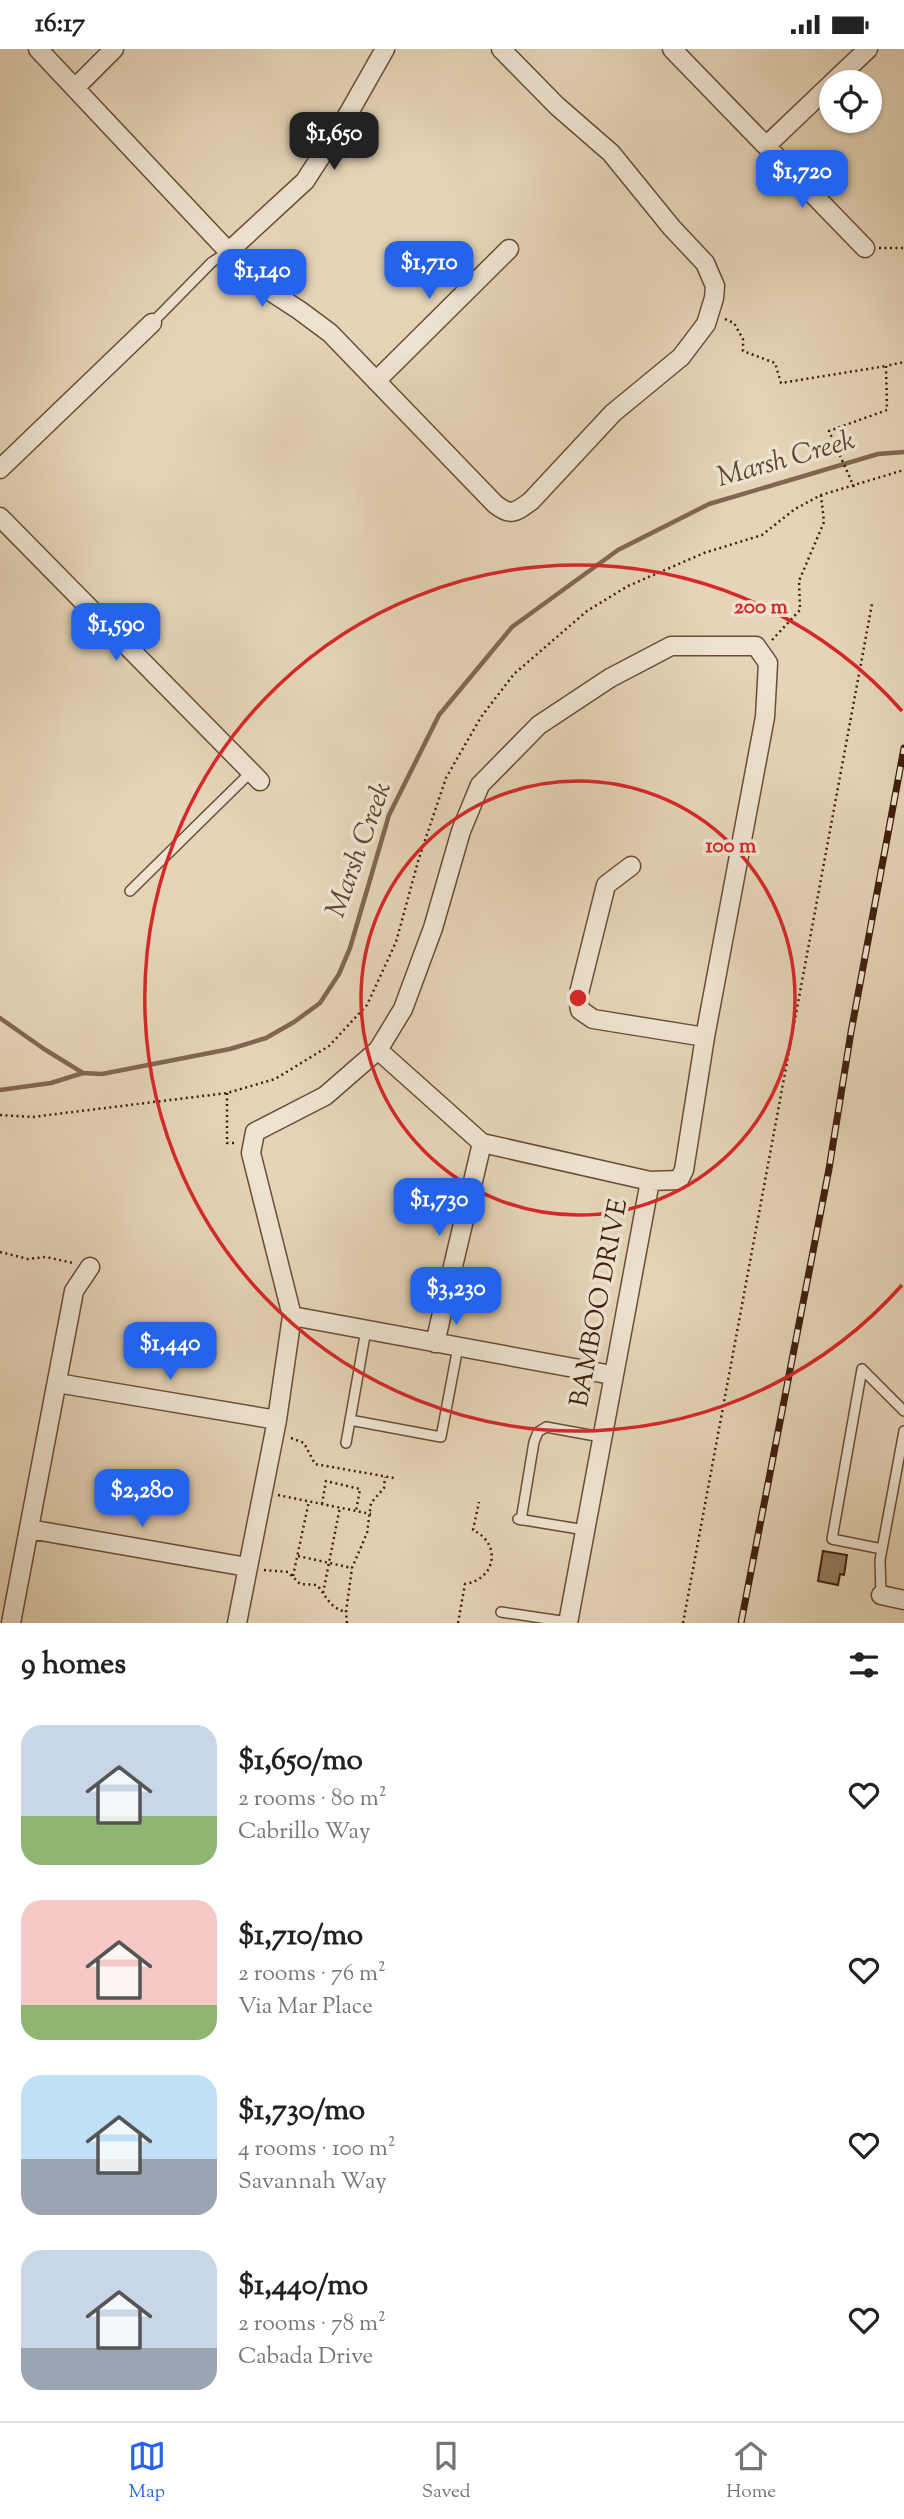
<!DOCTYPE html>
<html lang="en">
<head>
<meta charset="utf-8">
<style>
  :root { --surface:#fff; --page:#f2f2f2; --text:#222; --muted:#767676; --line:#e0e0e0; --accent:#2563eb }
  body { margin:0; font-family:"Sorts Mill Goudy",serif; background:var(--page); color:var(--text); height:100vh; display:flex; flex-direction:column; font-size:26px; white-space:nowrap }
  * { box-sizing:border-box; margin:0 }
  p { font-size:23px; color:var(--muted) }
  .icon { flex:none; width:38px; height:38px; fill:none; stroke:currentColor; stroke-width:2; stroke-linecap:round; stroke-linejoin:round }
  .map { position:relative; height:1574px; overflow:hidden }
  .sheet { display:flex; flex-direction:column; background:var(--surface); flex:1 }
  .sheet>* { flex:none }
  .buttons { position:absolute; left:819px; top:21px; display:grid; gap:14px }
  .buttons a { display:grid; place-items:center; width:63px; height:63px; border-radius:50%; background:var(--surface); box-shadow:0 2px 5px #0004; font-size:35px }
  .price { position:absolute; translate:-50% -60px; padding:0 16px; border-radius:14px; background:var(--accent); color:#fff; font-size:23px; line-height:46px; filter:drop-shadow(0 2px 4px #0008) }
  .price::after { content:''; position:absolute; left:50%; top:42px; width:21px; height:16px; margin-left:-10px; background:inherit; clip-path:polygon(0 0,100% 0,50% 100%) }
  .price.current { background:#222; color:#fff }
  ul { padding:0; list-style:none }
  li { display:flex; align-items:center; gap:21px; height:175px; padding:0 21px }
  li span { display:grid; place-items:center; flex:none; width:196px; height:140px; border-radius:21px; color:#555 }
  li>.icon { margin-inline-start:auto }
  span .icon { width:84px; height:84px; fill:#fffc; stroke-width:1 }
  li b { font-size:30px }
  h2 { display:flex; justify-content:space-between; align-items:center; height:84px; padding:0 21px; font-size:30px }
  .status { display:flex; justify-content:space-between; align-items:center; height:49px; padding:0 35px; background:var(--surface); direction:ltr }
  .status svg { height:19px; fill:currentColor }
  .menu { display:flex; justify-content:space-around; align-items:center; height:98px; border-top:2px solid var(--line); background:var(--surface); font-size:19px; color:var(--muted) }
  .menu a { display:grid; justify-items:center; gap:4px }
  .menu .current { color:var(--accent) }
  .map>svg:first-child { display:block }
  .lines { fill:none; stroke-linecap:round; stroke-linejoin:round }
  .stream { stroke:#816750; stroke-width:4.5 }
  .building { fill:#967e65; stroke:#40200d; stroke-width:2 }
  .service-casing { stroke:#694d38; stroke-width:12 }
  .minor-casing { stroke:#694d38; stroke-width:21 }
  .path { stroke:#40200d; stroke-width:2.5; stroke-dasharray:2 3.5; stroke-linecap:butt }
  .service { stroke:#eee3d0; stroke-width:9 }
  .minor { stroke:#eee3d0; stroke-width:18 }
  .rail-casing { stroke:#40200d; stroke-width:7 }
  .rail { stroke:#eee3d0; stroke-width:4.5; stroke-dasharray:13; stroke-linecap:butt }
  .ring { fill:none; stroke:#d62828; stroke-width:3.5 }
  .labels { text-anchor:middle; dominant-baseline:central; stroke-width:7; stroke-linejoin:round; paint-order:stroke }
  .street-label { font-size:26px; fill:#40200d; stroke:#eee3d0 }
  .water-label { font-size:28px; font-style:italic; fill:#61442f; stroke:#eee3d0 }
  .centre { fill:#d62828; stroke:#eee3d0; stroke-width:3.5 }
  .ring-label { font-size:21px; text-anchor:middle; font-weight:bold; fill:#d62828; stroke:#eee3d0; stroke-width:7; stroke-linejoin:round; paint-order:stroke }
</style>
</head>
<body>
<div class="status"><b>16:17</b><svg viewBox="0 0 49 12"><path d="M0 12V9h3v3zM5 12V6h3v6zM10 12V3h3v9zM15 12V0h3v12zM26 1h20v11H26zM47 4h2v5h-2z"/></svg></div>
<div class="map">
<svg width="904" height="1574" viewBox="0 0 904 1574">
  <rect width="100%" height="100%" fill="#e5d4b7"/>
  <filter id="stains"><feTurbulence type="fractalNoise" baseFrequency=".00286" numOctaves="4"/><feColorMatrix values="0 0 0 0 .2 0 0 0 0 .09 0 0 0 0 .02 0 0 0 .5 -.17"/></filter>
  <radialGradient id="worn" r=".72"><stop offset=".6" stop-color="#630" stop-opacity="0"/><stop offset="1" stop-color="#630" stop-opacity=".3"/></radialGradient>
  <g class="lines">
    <path class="stream" d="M 0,969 L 44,1000 L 83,1024
      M 0,1041 L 51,1034 L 83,1024 L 102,1025 L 230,1000 L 266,989 L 294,973 L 320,954 L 339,925 L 350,899 L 389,766 L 439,666 L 512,578 L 618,501 L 709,455 L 878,405 L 904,403"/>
  </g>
  <path class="building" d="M 823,1502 L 847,1506 L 844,1526 L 840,1525 L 838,1536 L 818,1532 Z"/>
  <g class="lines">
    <defs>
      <path id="service" d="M 152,274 L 212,213 L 228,203
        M 130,842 L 251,723
        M 350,1371 L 441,1388 L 458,1298
        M 346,1394 L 366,1281
        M 518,1470 L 585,1481
        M 521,1471 L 534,1393 L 538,1383 L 546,1378 L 601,1388
        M 882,1500 L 832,1490 L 862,1320 L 904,1362
        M 881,1546 L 880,1511 L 904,1382
        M 501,1563 L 568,1573"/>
      <path id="minor" d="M 38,0 L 259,235 L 299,261 L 330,284 L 495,455 C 511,468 516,463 531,452 L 613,364 L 681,308 L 706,275 L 714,249 L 715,237 L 705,214 L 672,179 L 611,104 L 557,57 L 501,0
        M 672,0 L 865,199
        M 833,33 L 868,0
        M 75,39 L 114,0
        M 766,97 L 831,35
        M 228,203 L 305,132 L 347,67 L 385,0
        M 376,332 L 509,200
        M 0,420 L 152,274
        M 0,468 L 260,732
        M 631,817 L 606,836 L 578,948 L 580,961 L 593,970 L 705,988
        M 378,1001 L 403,960 L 433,879 L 461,782 L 480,736 L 539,676 L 610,629 L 671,597 L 756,597 L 768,614 L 765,668 L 705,988 L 684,1121 L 679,1131 L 650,1132
        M 292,1267 L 612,1326
        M 435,1294 L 482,1094
        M 57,1334 L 277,1371
        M 29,1480 L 247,1518
        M 881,1546 L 904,1551
        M 11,1574 L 74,1242 L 90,1218
        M 237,1574 L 277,1371 L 292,1267 L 251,1104 L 255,1083 L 325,1047 L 378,1001 L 482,1094 L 650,1132 L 568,1574"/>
    </defs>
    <use href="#service" class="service-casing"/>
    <use href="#minor" class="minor-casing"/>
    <path class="path" d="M 879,199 L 904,199
      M 725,270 L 734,274 L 743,290 L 743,302 L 775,314 L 781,334 L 886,317
      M 854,438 L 829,382 L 887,361 L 886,317 L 904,313
      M 772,591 L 800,561 L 799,532 L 824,473 L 821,446
      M 227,1044 L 227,1094 L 236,1094
      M 0,1066 L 32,1068 L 227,1044 L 275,1030 L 329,997 L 367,956 L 396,893 L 419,809 L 446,729 L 481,668 L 514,625 L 587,562 L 628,537 L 704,504 L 762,486 L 795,460 L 821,446 L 904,421
      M 0,1203 L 28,1210 L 46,1208 L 73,1214
      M 291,1389 L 304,1394 L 315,1415 L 394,1429
      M 278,1446 L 371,1465
      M 322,1455 L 326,1432 L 360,1440 L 356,1462
      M 298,1507 L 352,1519
      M 264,1521 L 288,1523 L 300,1535 L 317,1536 C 327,1548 329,1558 345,1563
      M 293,1527 L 309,1452
      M 323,1544 L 340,1458
      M 347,1574 L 346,1563 L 352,1519 L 367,1484 L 371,1454 L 384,1439 L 385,1428
      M 458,1574 L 465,1535 C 496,1530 502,1495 473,1481 L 479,1453
      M 683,1574 L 872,555"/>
    <use href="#service" class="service"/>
    <use href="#minor" class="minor"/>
    <defs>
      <path id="rail" d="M 741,1574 L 829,1120 L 851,983 L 904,699"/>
    </defs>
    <use href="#rail" class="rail-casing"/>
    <use href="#rail" class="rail"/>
  </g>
  <g class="ring">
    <circle cx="578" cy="949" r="217"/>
    <path d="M902 1236A433 433 0 1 1 902 662"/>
  </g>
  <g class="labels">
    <g class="street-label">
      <text transform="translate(600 1254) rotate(-79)">BAMBOO DRIVE</text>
    </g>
    <g class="water-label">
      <text transform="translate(786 411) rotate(-16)">Marsh Creek</text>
      <text transform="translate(360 801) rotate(-70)">Marsh Creek</text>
    </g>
  </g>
  <circle cx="578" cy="949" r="10" class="centre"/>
  <g class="ring-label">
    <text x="761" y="564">200 m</text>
    <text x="731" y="803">100 m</text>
  </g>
  <rect width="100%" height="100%" filter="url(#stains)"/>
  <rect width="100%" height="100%" fill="url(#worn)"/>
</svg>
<div class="buttons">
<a><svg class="icon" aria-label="locate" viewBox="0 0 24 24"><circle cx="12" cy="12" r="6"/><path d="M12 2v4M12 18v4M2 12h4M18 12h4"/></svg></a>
</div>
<b class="price current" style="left:334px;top:123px">$1,650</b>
<b class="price" style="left:802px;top:161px">$1,720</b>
<b class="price" style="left:429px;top:252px">$1,710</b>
<b class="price" style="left:262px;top:260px">$1,140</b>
<b class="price" style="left:116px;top:614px">$1,590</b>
<b class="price" style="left:439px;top:1189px">$1,730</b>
<b class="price" style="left:456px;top:1278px">$3,230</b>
<b class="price" style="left:170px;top:1333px">$1,440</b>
<b class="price" style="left:142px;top:1480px">$2,280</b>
</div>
<section class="sheet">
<h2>9 homes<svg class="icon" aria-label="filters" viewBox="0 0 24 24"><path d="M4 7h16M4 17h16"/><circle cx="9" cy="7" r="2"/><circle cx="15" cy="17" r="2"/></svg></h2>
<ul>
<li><span style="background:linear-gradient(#c9d6e8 65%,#8fb573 0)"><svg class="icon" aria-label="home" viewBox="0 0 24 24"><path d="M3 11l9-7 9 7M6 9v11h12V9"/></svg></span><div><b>$1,650/mo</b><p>2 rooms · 80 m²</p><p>Cabrillo Way</p></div><svg class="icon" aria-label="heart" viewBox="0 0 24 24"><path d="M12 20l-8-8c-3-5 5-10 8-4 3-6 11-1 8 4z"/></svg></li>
<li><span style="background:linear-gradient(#f6c9c9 75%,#8fb573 0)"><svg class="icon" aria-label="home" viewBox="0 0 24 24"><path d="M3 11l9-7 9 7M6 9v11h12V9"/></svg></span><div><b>$1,710/mo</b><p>2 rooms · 76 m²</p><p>Via Mar Place</p></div><svg class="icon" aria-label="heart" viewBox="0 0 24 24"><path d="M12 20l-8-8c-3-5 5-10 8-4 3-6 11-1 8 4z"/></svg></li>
<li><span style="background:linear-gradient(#bfe0f5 60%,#9aa5b1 0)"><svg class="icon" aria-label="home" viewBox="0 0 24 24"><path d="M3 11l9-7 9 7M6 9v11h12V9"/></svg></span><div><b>$1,730/mo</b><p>4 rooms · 100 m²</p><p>Savannah Way</p></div><svg class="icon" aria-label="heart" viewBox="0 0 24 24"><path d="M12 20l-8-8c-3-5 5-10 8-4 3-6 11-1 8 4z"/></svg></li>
<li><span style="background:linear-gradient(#c9d6e8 70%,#9aa5b1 0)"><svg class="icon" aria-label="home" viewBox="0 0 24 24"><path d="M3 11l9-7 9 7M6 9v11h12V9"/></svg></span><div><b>$1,440/mo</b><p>2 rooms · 78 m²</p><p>Cabada Drive</p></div><svg class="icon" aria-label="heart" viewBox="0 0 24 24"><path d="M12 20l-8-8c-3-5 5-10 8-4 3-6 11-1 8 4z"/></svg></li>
</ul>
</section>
<nav class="menu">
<a class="current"><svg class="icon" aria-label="map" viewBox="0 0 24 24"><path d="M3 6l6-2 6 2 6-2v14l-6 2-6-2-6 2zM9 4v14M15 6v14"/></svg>Map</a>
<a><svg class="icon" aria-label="saved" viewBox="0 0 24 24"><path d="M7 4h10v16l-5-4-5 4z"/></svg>Saved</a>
<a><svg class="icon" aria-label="home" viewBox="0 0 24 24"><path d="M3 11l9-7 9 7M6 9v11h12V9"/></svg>Home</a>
</nav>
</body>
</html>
